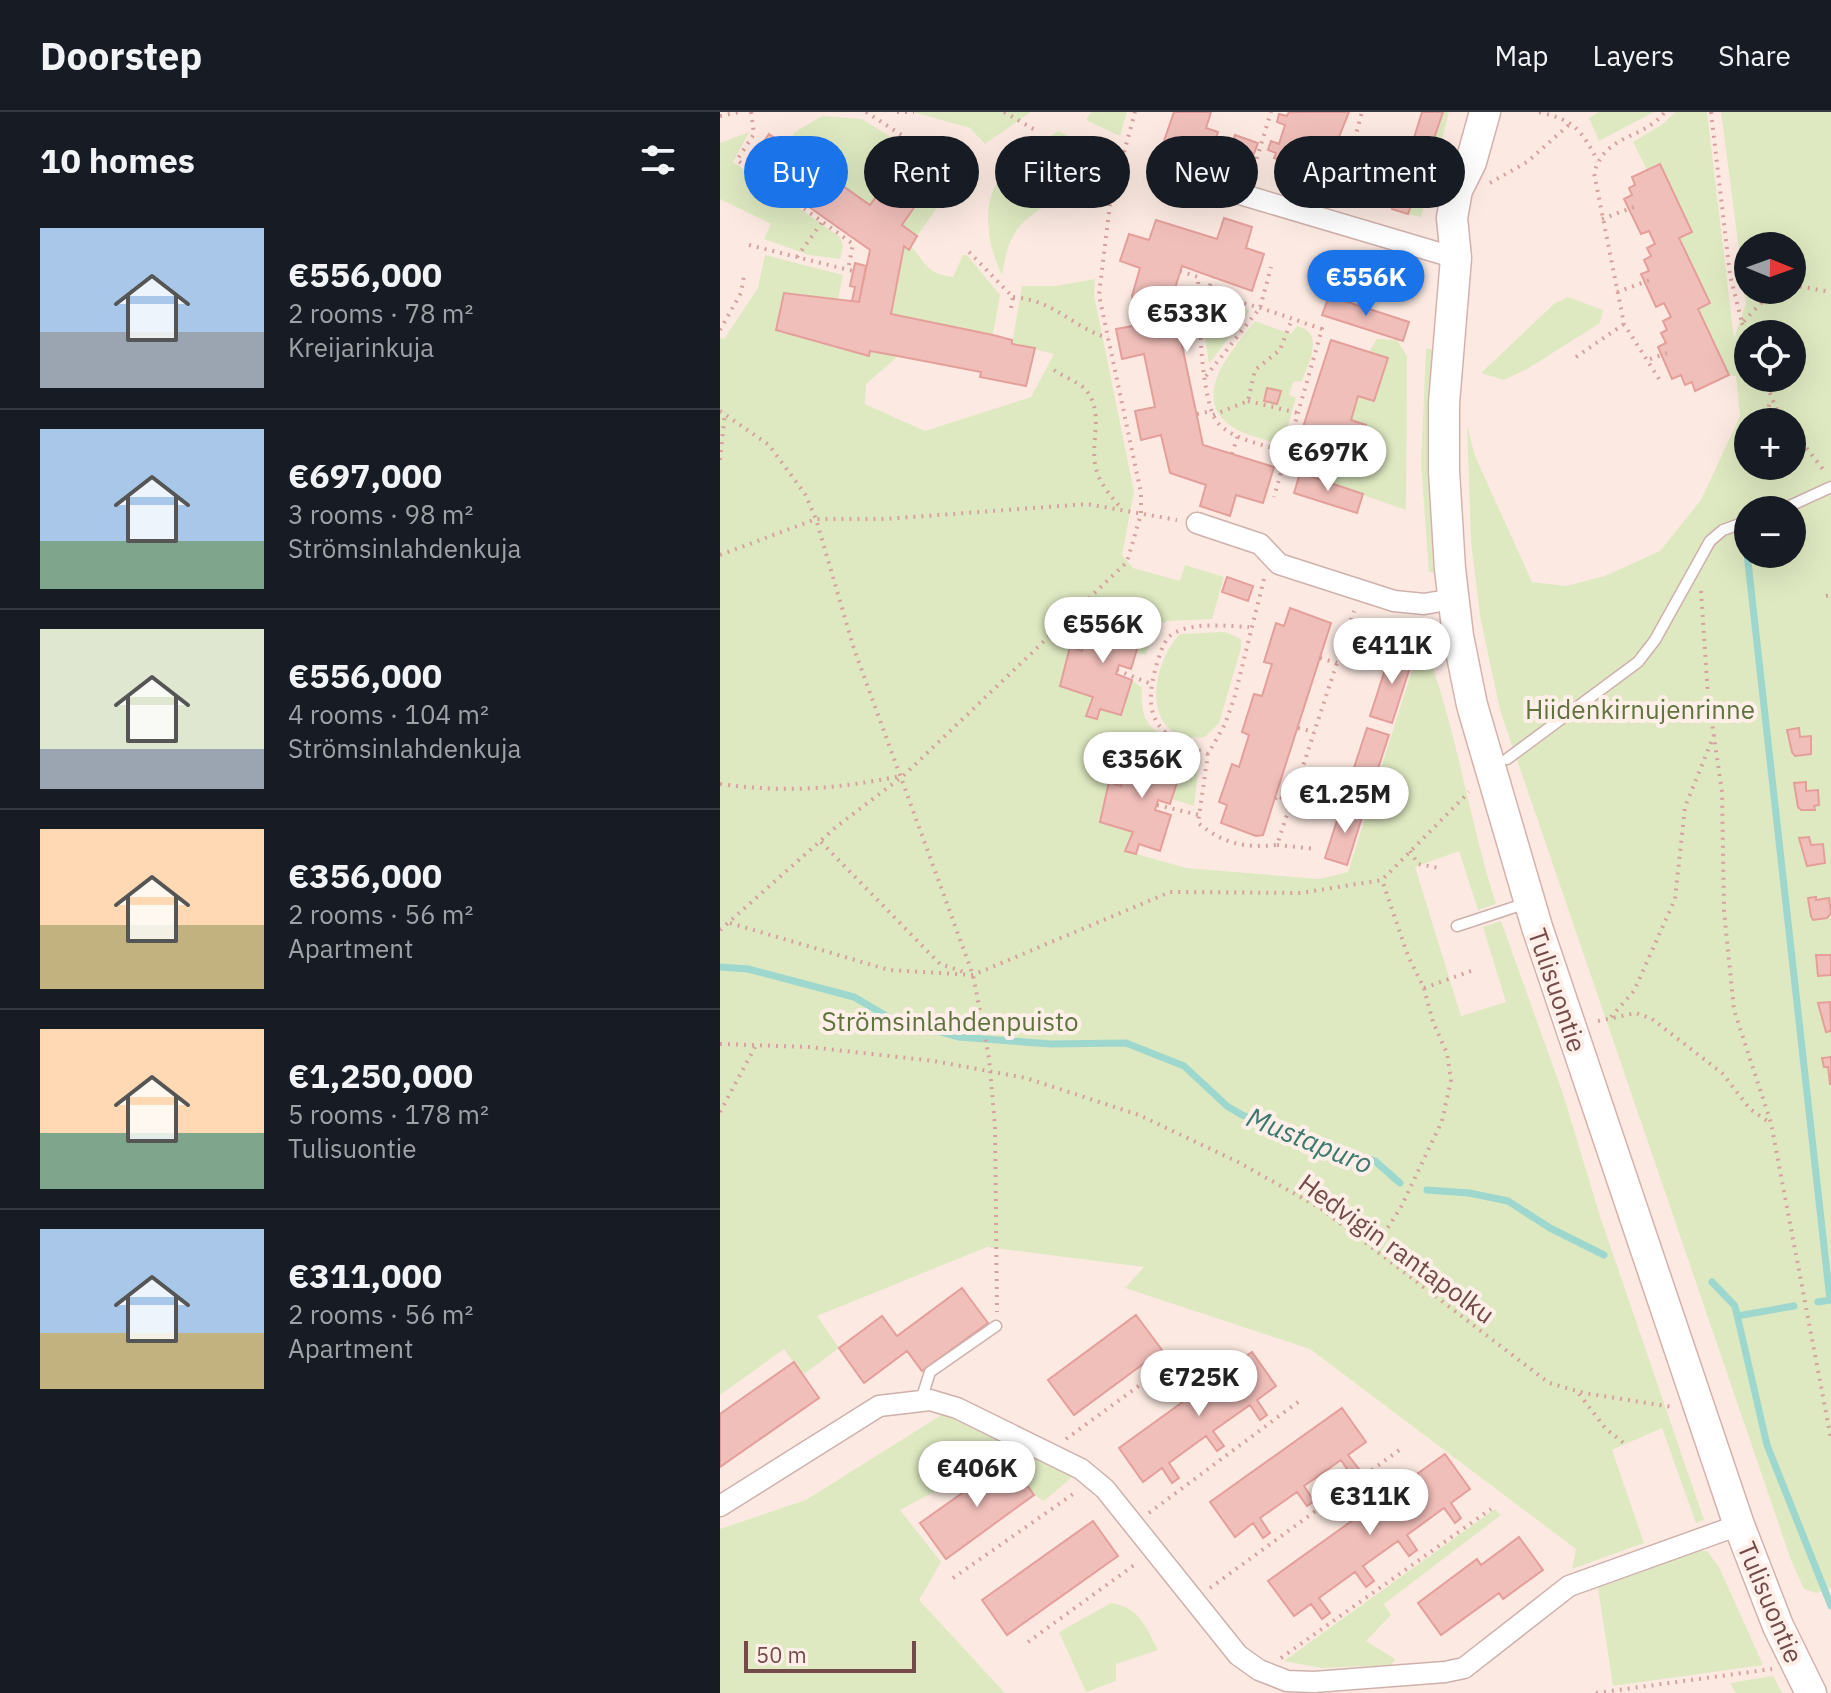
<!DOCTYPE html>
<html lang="en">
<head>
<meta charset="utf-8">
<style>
  :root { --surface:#171b24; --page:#242831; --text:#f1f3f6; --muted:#9ea1a6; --line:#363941; --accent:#1a73e8 }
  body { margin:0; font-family:"IBM Plex Sans",sans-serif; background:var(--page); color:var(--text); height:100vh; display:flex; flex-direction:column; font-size:30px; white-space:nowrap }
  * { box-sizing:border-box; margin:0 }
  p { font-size:26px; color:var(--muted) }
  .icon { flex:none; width:44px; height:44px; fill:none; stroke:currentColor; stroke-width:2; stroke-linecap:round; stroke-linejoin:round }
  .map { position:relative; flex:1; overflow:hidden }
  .details { display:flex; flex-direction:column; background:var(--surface); width:720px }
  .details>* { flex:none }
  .top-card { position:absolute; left:24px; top:24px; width:760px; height:72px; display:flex; gap:16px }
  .needle { width:52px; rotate:91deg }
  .controls { position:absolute; left:1014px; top:120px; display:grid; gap:16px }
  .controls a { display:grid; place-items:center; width:72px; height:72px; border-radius:50%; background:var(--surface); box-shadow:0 8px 32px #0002; font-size:40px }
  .scale { position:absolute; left:24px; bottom:20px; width:172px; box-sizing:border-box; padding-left:8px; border:4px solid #744b49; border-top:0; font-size:22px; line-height:28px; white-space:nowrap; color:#744b49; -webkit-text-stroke:6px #ffefe8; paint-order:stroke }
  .price { position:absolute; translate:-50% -68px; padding:0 18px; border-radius:28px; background:#fff; color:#222; font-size:26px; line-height:52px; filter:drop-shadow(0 2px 4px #0008) }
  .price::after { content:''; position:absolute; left:50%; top:48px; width:24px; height:18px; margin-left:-12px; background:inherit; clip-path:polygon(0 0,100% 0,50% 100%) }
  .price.active { background:var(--accent); color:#fff }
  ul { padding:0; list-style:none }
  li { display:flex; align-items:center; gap:24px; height:200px; padding:0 40px }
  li+li { border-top:2px solid var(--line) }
  li span { display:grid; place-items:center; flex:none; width:224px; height:160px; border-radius:0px; color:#555 }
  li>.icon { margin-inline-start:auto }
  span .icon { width:96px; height:96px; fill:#fffc; stroke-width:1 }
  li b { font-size:34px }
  h2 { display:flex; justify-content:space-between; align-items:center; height:96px; padding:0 40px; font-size:34px }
  .chip { padding:0 28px; border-radius:36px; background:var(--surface); box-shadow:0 8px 32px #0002; font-size:28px; line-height:72px }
  .chip.active { background:var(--accent); color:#fff }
  header { display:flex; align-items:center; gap:48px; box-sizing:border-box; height:112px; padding:0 40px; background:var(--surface); border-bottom:2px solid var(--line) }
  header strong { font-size:38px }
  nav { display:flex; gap:44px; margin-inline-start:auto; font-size:28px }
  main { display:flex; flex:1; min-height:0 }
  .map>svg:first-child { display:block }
  .green { fill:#dee9c1; fill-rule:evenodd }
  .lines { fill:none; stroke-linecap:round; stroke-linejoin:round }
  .stream { stroke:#9dd7ce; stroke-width:7 }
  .building { fill:#f1bfba; stroke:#e49f9b; stroke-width:2 }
  .lane-casing { stroke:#cfb1ac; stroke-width:13 }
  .street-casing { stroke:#cfb1ac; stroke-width:23 }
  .secondary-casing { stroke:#d5b1ab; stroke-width:33 }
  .path { stroke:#d6a29d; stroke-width:4; stroke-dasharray:2 6; stroke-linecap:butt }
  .lane { stroke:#fff; stroke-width:10 }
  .street { stroke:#fff; stroke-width:20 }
  .secondary { stroke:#fff; stroke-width:30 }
  .labels { text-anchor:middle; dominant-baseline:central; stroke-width:8; stroke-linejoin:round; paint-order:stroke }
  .park-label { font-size:26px; fill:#5f743e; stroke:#ffefe8 }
  .street-label { font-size:26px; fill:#744b49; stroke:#ffefe8 }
  .water-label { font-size:28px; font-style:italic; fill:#3c7970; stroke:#ffefe8 }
</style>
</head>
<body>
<header>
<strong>Doorstep</strong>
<nav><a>Map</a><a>Layers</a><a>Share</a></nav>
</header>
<main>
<section class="details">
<h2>10 homes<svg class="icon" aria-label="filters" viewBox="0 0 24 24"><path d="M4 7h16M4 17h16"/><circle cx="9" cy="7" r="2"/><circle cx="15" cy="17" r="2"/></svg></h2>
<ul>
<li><span style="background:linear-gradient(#a9c7e8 65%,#9aa5b1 0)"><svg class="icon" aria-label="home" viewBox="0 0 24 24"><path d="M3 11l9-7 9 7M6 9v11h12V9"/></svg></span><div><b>€556,000</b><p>2 rooms · 78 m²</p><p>Kreijarinkuja</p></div></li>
<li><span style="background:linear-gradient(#a9c7e8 70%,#7fa58c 0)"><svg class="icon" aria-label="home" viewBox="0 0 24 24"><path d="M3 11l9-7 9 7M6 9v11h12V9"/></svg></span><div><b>€697,000</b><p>3 rooms · 98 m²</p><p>Strömsinlahdenkuja</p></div></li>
<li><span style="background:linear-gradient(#dfe7d0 75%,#9aa5b1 0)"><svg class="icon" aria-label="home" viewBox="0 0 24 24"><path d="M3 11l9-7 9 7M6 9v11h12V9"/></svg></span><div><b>€556,000</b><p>4 rooms · 104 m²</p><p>Strömsinlahdenkuja</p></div></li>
<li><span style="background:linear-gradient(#ffd9b3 60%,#c2b280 0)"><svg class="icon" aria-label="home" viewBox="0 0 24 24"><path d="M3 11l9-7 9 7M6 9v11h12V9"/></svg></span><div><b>€356,000</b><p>2 rooms · 56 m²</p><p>Apartment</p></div></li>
<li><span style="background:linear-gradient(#ffd9b3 65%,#7fa58c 0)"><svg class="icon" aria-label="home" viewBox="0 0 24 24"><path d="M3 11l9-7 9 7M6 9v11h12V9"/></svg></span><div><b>€1,250,000</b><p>5 rooms · 178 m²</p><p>Tulisuontie</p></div></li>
<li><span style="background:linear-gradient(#a9c7e8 65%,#c2b280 0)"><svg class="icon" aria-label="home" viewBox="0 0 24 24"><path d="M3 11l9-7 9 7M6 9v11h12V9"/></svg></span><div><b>€311,000</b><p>2 rooms · 56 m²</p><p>Apartment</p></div></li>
</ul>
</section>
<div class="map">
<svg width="1111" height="1581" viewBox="0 0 1111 1581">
  <rect width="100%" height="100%" fill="#fceae2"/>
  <path class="green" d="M 193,0 L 311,0 L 265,32 L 250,16 Z
    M 371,0 L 407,0 L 400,24 L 366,8 Z
    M 723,0 L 729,0 L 701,105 L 688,102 Z
    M 879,0 L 934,0 L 879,29 L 869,6 Z
    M 955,0 L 987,0 L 1014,227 L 1026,191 L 1001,0 L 1111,0 L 1111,1476 L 1096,1481 L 1084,1477 L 1071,1448 L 780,598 L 760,504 L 751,429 L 747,313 L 755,344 L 812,470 L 846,474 L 885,464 L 940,439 L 981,388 L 1020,304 L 1016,264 L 1009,263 L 978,197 L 990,191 L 959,126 L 972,120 L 941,53 L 927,58 L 913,30 L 943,12 ZM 1028,134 L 1072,134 L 1072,178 L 1028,178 ZM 1028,222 L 1072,222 L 1072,266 L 1028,266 ZM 1028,310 L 1072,310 L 1072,354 L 1028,354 ZM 1028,398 L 1072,398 L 1072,442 L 1028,442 Z
    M 102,4 L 142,7 L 190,37 L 150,93 L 65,34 L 75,20 Z
    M 338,19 L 391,46 L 387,65 C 365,68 313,98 299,115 C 288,129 285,146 282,163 C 266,131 259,85 287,57 C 301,42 322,31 338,19 Z
    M 29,20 L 13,50 L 120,125 L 123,134 L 120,147 L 89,143 L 44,127 L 51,112 L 0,87 L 0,31 Z
    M 220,58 L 236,69 L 197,124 L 182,113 Z
    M 184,134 L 189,137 L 191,134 C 206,152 208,162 233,165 L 243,143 L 247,143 L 280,183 L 273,223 L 171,202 Z
    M 45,143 L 123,163 L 118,187 L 64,182 L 57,218 L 149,244 L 150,239 L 178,244 L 146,272 L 145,292 L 205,319 L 311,285 L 334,242 L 292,232 L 302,174 L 335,174 L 375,167 L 374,183 L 414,380 L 402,443 L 413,456 L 460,469 L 465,453 L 504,465 L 492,507 L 447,509 L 435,515 L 426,543 L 417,540 L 425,511 L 416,508 L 413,518 L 373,505 L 357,515 L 368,518 L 362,539 L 350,535 L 341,574 L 373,585 L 367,603 L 377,607 L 380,597 L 401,603 L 412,568 L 422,576 C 417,634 461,617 475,649 C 480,663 475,680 474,694 L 452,687 L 464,646 L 451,653 L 399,639 L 396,650 L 407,654 L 401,674 L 389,671 L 380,709 L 413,720 L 406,739 L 466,756 L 599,767 L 628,760 L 702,527 C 736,611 748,705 776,792 L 758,798 L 739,739 L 695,755 L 741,904 L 786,890 L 763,815 L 781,809 L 843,982 L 880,1104 L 984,1408 L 976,1411 L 942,1316 L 892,1338 L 924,1431 L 852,1457 L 856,1437 L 590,1237 L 405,1176 L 424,1155 L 267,1135 L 97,1204 L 119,1236 L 83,1263 L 64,1237 L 0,1283 L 0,226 L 4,227 L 38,176 Z
    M 848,185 L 883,198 L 880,211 L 807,257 L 784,268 L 761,261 L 834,192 Z
    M 485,188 C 502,188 516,188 529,199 L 489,252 L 484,218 Z
    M 535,209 L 571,222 L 577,214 C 605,220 589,251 582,269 L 573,270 L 569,283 L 576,286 L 562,333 C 547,328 528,324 514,316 C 466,286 514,237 535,209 Z
    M 657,227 L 677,228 L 687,244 L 686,398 L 594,366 L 601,345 L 632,355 L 646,313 L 631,308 L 638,284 L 654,289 L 649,240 Z
    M 706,236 L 716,239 L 715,461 L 709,460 L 701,352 Z
    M 505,520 L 521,527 L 521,536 L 499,611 L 485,625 C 420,633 429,554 460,522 Z
    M 223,1302 L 352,1365 L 324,1389 L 314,1383 L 290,1349 L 277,1346 L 180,1398 L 221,1450 L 199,1488 L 285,1581 L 0,1581 L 0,1417 L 86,1388 Z
    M 775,1397 L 781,1403 L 664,1492 L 671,1503 L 646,1529 L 675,1547 L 671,1553 L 601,1556 L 564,1549 Z
    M 978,1439 L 987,1439 L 999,1455 L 1043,1553 L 893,1574 L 878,1476 Z
    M 391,1491 C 419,1495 426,1515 438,1538 L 396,1552 L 396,1569 L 366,1580 L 339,1520 Z
    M 1053,1564 L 1062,1581 L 1016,1581 L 1010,1571 Z"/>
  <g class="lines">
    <path class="stream" d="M 1027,441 L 1110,1188 L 1098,1190
      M 0,855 L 28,857 L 134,885 L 170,906 L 238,925 L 331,932 L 406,931 L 464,954 L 507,994 L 522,1003 L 655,1049 L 680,1071
      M 707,1078 L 749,1081 L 788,1089 L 830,1116 L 884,1143
      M 992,1170 L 1015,1194 L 1047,1333 L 1111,1494
      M 1017,1204 L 1074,1194"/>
  </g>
  <path class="building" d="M 454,0 L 491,0 L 486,16 L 498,20 L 490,45 L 444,29 Z
    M 569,0 L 629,0 L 615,35 L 610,33 L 608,41 L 613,43 L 605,76 L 569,65 L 571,59 L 562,57 L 565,49 L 554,46 L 556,41 L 548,38 L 551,29 L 559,32 L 565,13 L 557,10 L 559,2 L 567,4 Z
    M 702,0 L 723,0 L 688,102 L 672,97 Z
    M 49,22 L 150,93 L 190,37 L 220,58 L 182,113 L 197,124 L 189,138 L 184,134 L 171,202 L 273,223 L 292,228 L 292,232 L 315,236 L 306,274 L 260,265 L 261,260 L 178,244 L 150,239 L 149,244 L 56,218 L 64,181 L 139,190 L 150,138 L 28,52 Z
    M 515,23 L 538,31 L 528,57 L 506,49 Z
    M 940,52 L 972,120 L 959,126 L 990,191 L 978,197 L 1009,263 L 975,279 L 972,270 L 965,273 L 961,263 L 952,267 L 938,235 L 946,231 L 941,221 L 947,218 L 943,209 L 951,205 L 944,191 L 936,195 L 921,162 L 929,159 L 924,148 L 931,144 L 927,136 L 935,132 L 929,119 L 921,122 L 904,87 L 912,83 L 909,76 L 915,73 L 912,65 Z
    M 637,58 L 654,63 L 646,88 L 630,82 Z
    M 504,106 L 532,115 L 526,136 L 544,142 L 532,179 L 462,154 L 452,186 L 483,333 L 554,355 L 543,391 L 516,383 L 510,404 L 480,394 L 486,373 L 450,361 L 441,323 L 421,328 L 415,299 L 435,295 L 424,242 L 402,247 L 396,217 L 418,213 L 412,184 L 420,156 L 400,149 L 409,122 L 429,128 L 436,108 L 497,127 Z
    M 135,151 L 146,154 L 139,190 L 132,189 L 135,175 L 130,174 Z
    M 609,184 L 689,210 L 683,229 L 602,203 Z
    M 611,228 L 668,246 L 654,289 L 638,284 L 631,308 L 646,313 L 632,355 L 576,337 Z
    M 547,276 L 561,279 L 557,292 L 544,289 Z
    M 580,361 L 643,382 L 637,401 L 574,381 Z
    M 507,465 L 533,474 L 528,489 L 502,480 Z
    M 570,496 L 611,511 L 543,723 L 536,724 L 501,711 L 507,693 L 499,690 L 512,652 L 519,655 L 529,623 L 522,620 L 534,582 L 542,584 L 552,552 L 544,550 L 556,511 L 564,514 Z
    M 360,504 L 413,518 L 416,507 L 425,511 L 411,557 L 399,553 L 396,562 L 412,568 L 401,603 L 380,597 L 377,607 L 366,604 L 373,585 L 340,574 L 350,535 L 362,539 L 368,518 L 357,515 Z
    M 672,536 L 694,543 L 672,611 L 650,604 Z
    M 647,616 L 669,623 L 647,690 L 625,683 Z
    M 1079,616 L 1080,625 L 1091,624 L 1091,642 L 1075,644 L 1072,640 L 1067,618 Z
    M 399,639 L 451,653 L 455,643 L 465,646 L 450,692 L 438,688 L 435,698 L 451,703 L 440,739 L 419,732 L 416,742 L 405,739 L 413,720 L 380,710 L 389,670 L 401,674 L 407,654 L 396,650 Z
    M 1086,670 L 1086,679 L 1098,678 L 1099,693 L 1094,694 L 1095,698 L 1081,698 L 1078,695 L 1074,671 Z
    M 622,693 L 644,699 L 627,753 L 605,746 Z
    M 1089,725 L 1091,733 L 1103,732 L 1105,751 L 1087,754 L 1079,726 Z
    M 1096,785 L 1096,788 L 1109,786 L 1111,801 L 1107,806 L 1093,808 L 1091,804 L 1088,786 Z
    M 1096,843 L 1111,843 L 1111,863 L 1098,864 Z
    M 1110,890 L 1111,919 L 1106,920 L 1098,891 Z
    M 1111,945 L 1111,972 L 1110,972 L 1108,955 L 1104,955 L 1102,946 Z
    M 242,1176 L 268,1211 L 202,1259 L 187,1239 L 144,1271 L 119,1236 L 162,1204 L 177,1224 Z
    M 416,1203 L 442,1238 L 354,1303 L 328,1268 Z
    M 532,1240 L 556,1274 L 537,1288 L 547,1303 L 540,1308 L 530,1293 L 493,1319 L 504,1334 L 497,1339 L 486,1324 L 449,1351 L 459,1366 L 452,1371 L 442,1356 L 423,1370 L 399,1336 Z
    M 74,1250 L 99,1286 L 0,1355 L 0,1302 Z
    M 622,1296 L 646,1330 L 628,1343 L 639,1357 L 631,1363 L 621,1348 L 584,1374 L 594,1389 L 587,1394 L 577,1380 L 540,1406 L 550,1421 L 543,1426 L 533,1411 L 515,1425 L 490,1390 Z
    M 725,1342 L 750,1377 L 731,1391 L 741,1406 L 735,1411 L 724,1396 L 687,1423 L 697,1438 L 689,1444 L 678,1429 L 643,1454 L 654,1469 L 646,1475 L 635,1460 L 599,1486 L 610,1501 L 602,1507 L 591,1492 L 574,1504 L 548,1469 Z
    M 289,1348 L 314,1383 L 226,1447 L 200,1411 Z
    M 373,1409 L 398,1444 L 287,1523 L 262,1488 Z
    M 799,1425 L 823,1458 L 783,1487 L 779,1481 L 721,1523 L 698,1491 L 757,1447 L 761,1453 Z"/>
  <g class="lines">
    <defs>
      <path id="lane" d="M 1061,398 L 1111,375
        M 787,647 L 918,550 L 935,528 L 990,429 L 1003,418 L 1028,409
        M 737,814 L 807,791
        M 201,1288 L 210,1260 L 276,1214"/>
      <path id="street" d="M 476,69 L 736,146
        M 477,411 L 540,432 L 559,452 L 674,489 L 704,492 L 733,487
        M 0,1394 L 159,1294 L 210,1288 L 237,1296 L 361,1357 L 385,1377 L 518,1543 L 539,1558 L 567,1569 L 594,1570 L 725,1560 L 744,1556 L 849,1474 L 1019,1413"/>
      <path id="secondary" d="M 765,0 L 751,50 L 737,78 L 732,106 L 736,146 L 724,291 L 724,359 L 730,457 L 738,524 L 752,593 L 817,815 L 1019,1413 L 1058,1514 L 1091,1581"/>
    </defs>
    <use href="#lane" class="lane-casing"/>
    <use href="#street" class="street-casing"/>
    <use href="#secondary" class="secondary-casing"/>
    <path class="path" d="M 31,0 L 34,22 L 17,48 L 133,132 L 128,158
      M 146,0 L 253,69
      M 177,0 L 194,0
      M 284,0 L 317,19
      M 819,0 C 856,9 860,17 878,49
      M 991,0 L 1010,163 L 1022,211 L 1045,187 L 1060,178
      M 0,4 L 19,0
      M 532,62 L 551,0
      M 770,71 L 807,50 L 851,11
      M 618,89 L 642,0
      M 882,107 L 917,94
      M 29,133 L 133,159
      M 249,140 L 293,185 L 290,201
      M 77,145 L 102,110
      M 460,159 L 478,165 C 479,195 480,290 498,311 C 513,328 546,333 566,340
      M 1072,173 L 1111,180
      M 897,180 L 933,167
      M 487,181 L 493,165
      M 453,183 C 507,180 551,200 602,217 L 554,385
      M 293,185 C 337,189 351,215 388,226
      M 1022,211 L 1028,226
      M 0,218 L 21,181 L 24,164
      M 459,218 L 479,214
      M 856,245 L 904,212
      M 930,247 L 950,240
      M 334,258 C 343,265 359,270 366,278 C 384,301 371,327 375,352 C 378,370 390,383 401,396
      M 486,264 L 540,196 L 551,155
      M 1044,266 L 1056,296 L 1066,310
      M 939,267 L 904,212 L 874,61 C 886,21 921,29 945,0
      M 528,289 L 578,301
      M 0,299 L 49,333 L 85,382 L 96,407 L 134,537 L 253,863 L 269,946 L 275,1014 L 277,1200
      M 477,302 L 492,299
      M 493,303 L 528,289 L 535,258 L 560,238 L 572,207
      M 1044,310 L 1051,287
      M 1072,317 L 1105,360
      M 512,342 L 518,323
      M 0,348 L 5,300
      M 0,443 L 96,407 L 165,407 L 367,392 L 457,408
      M 544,467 L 514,587 L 505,612 L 488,642 L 478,711 C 504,732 524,736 557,733 L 634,499
      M 981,479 L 988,583 L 1002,680 L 1004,799 L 1014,898 L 1051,1011 L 1111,1327
      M 1106,484 L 1111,483
      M 600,546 L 617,551
      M 397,558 L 431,572
      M 578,616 L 594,620
      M 488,642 C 436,624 421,606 437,551 C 441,540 444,525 456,520 C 478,510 506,514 529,515
      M 0,672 C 67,681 115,677 181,664
      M 555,687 L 558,683 L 570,693
      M 437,693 L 479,703
      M 101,730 L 220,852 L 247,861
      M 557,733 L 596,737
      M 690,739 L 698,752 L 719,756
      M 10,811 L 169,858 L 253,863 L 450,780 L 581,781 L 662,768 L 749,680
      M 0,818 L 116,715 L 183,664 L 407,450 L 421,402 L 421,381 L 379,183 L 390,92 L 415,0
      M 704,876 L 751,859
      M 891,905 L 914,879 L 955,787 L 965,695 L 994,623
      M 878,909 L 916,901 L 932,907 L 1002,961 L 1030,997 L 1049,1010
      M 0,932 L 89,935 L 214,949 L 306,966 L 419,1003 L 520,1051 L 600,1096 L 829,1271 L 864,1281 L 952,1295
      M 0,1000 L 35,935
      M 655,1136 L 681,1095 L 722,1009 L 731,968 L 727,941 L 713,910 L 704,876 L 688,844 L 662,768
      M 859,1282 L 886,1317 L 905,1332
      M 346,1327 L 431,1265
      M 429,1401 L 582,1287
      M 233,1466 L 356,1380
      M 490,1476 L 682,1336
      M 308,1530 L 417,1451
      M 561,1546 L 771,1397
      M 876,1581 L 1052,1557"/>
    <use href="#lane" class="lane"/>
    <use href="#street" class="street"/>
    <use href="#secondary" class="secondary"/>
  </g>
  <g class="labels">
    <g class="park-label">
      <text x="920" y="597">Hiidenkirnujenrinne</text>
      <text x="230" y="909">Strömsinlahdenpuisto</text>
    </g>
    <g class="street-label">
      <text transform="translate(838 878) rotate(71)">Tulisuontie</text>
      <text transform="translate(677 1136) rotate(36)">Hedvigin rantapolku</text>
      <text transform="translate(1051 1490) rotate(67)">Tulisuontie</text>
    </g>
    <g class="water-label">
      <text transform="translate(590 1028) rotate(22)">Mustapuro</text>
    </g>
  </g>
</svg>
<div class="controls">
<a><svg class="needle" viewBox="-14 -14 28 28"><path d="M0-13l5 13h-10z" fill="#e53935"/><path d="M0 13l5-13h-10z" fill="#9ea1a6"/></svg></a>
<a><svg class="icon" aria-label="locate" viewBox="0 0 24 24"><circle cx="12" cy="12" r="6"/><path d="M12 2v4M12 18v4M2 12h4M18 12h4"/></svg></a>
<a>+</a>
<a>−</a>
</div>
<div class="scale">50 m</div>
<b class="price active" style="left:646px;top:206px">€556K</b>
<b class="price" style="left:467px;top:242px">€533K</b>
<b class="price" style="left:608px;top:381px">€697K</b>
<b class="price" style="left:383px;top:553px">€556K</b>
<b class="price" style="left:672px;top:574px">€411K</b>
<b class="price" style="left:422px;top:688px">€356K</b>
<b class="price" style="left:625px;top:723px">€1.25M</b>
<b class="price" style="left:479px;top:1306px">€725K</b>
<b class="price" style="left:257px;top:1397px">€406K</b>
<b class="price" style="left:650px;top:1425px">€311K</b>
<div class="top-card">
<a class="chip active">Buy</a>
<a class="chip">Rent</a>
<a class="chip">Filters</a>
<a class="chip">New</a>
<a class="chip">Apartment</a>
</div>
</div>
</main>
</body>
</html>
